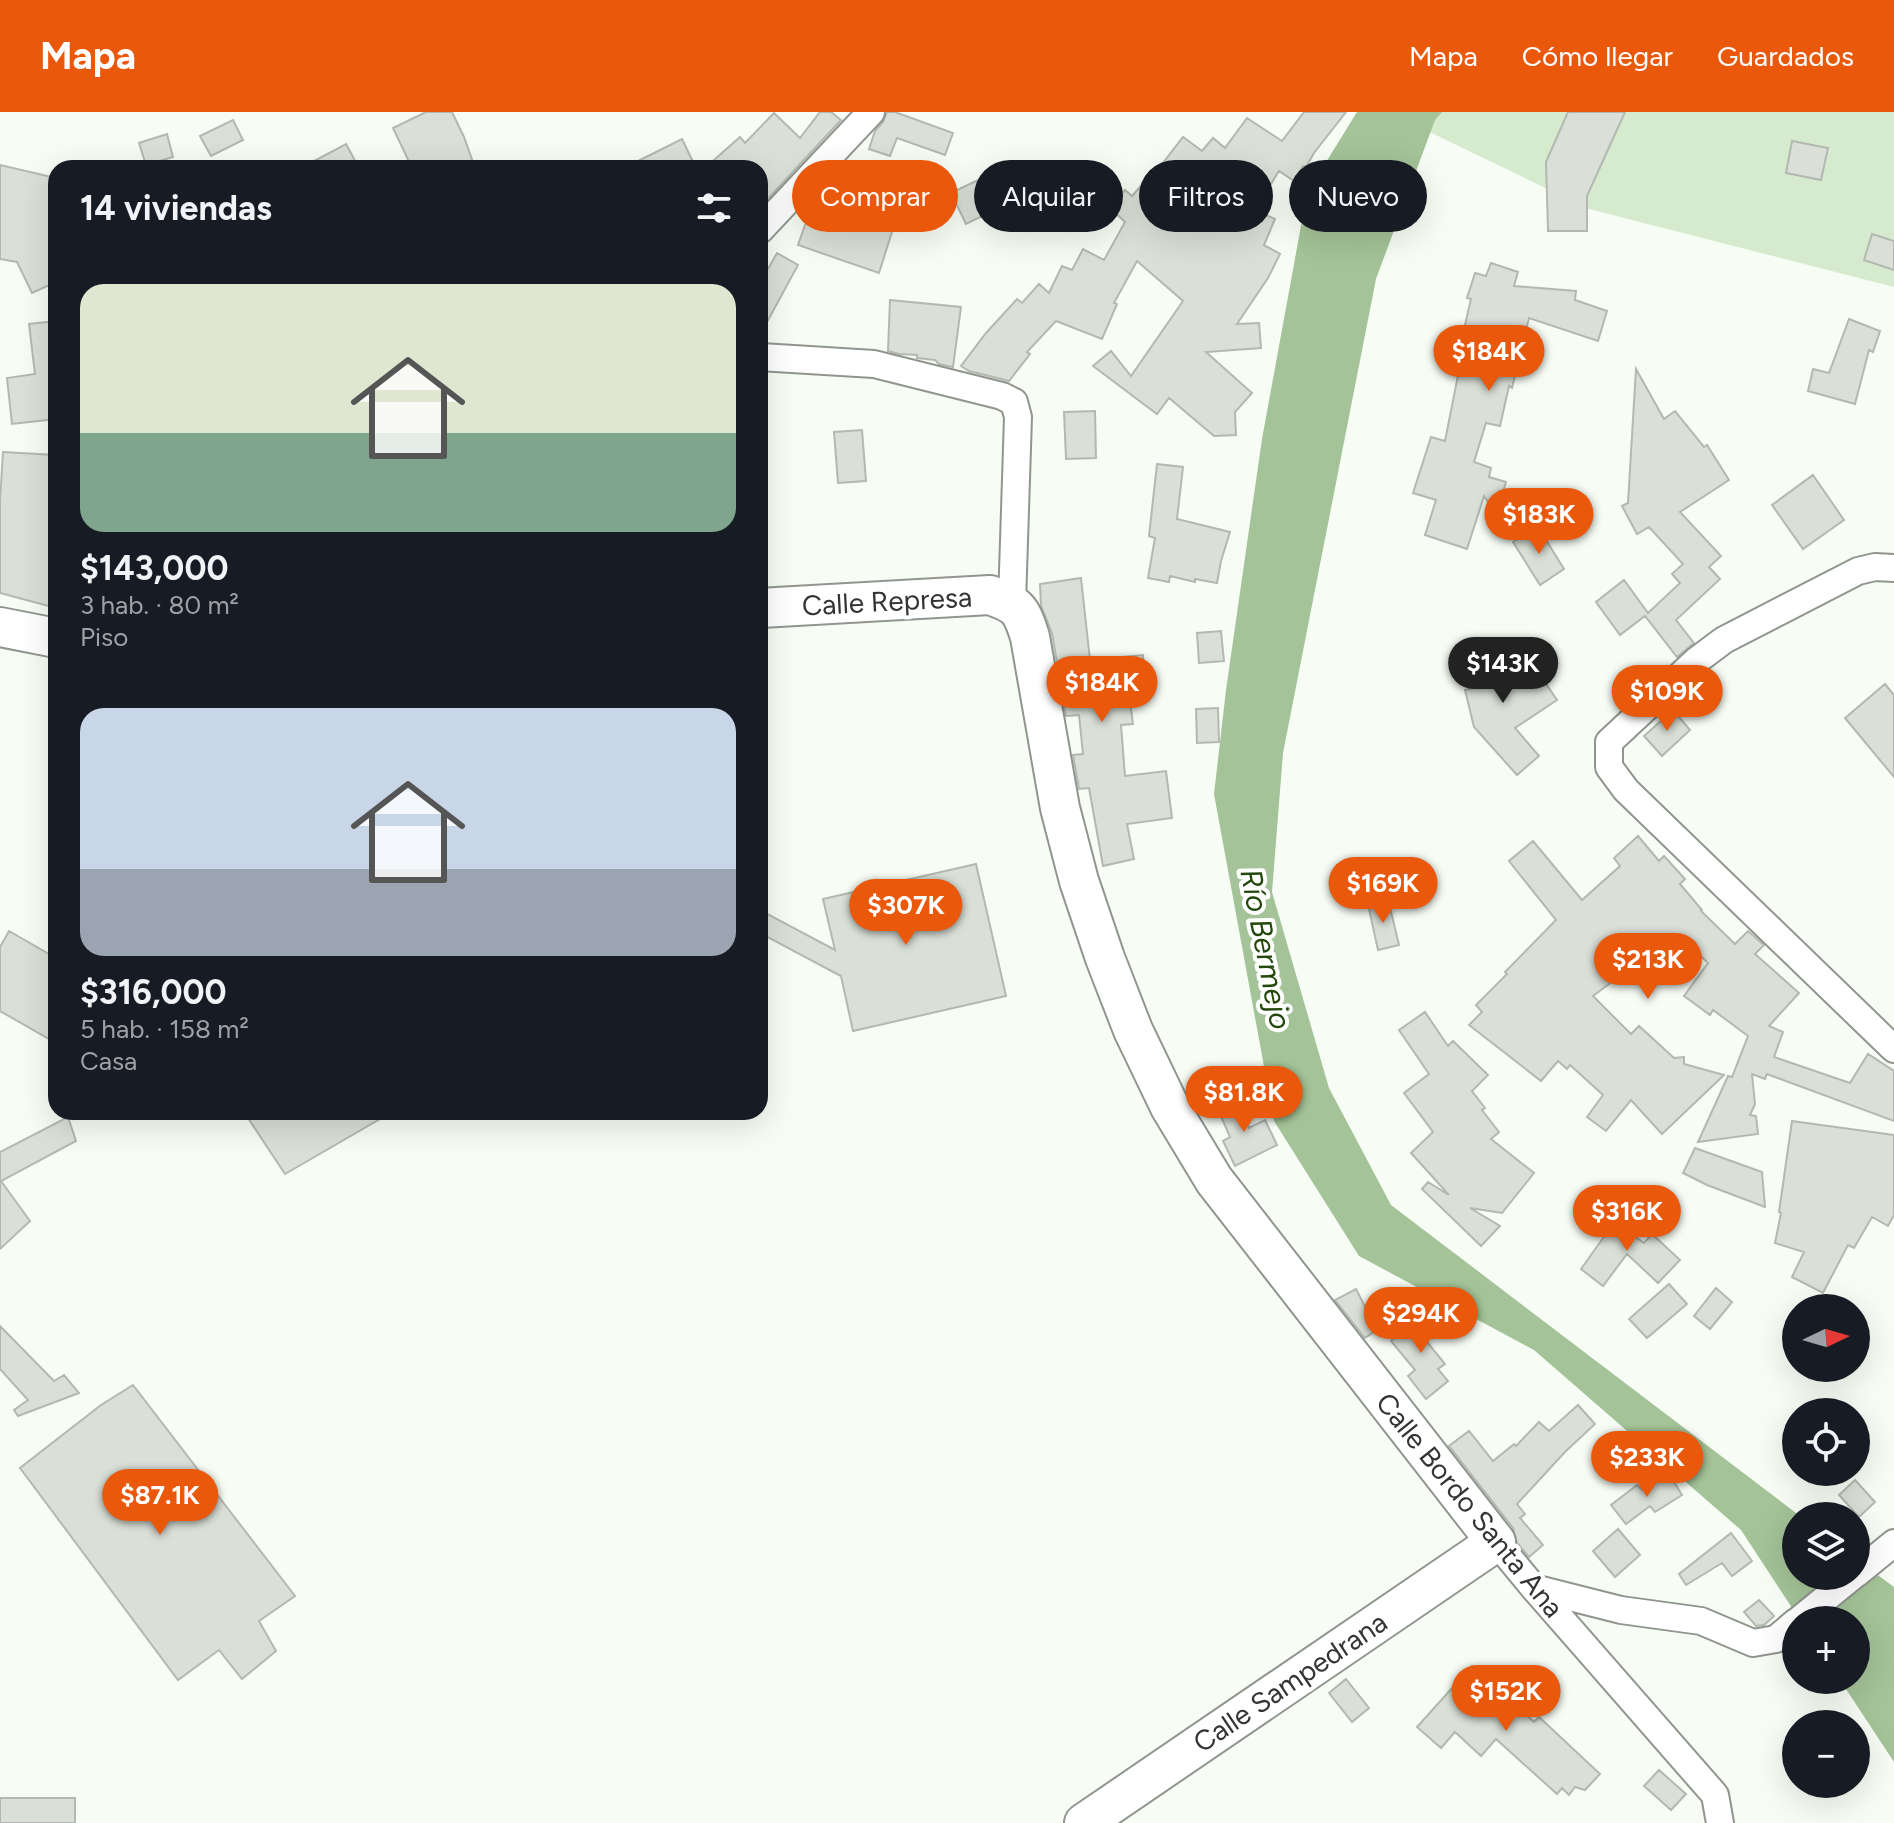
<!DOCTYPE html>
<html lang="es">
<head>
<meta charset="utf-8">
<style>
  :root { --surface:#171b24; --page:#20242c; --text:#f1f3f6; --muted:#9ea1a6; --accent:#ea580c }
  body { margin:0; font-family:Figtree,sans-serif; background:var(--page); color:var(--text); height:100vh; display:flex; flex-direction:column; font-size:30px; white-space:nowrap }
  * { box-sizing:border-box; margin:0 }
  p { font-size:26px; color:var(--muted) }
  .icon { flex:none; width:44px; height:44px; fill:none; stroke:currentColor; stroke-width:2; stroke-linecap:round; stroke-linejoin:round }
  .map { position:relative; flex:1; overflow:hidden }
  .panel { position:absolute; left:48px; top:48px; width:720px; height:960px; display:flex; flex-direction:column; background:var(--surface); border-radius:24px; box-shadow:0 8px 32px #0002 }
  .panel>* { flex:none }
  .guide { position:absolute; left:792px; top:48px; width:760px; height:72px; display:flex; gap:16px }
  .needle { width:52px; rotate:85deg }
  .buttons { position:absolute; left:1782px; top:1182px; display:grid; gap:16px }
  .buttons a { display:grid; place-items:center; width:88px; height:88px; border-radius:50%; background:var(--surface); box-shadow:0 8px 32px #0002; font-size:40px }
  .price { position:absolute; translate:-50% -68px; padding:0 18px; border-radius:28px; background:var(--accent); color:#fff; font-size:26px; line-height:52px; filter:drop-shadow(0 2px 4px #0008) }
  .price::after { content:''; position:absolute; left:50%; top:48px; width:24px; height:18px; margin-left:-12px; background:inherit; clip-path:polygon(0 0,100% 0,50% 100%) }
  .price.active { background:#222; color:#fff }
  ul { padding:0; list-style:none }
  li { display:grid; align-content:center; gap:16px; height:424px; padding:0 32px }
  li span { display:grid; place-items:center; height:248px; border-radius:24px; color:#555 }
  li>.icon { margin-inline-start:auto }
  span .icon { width:144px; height:144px; fill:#fffc; stroke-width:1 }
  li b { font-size:34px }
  h2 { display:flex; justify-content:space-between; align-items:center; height:96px; padding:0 32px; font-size:34px }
  .chip { padding:0 28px; border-radius:36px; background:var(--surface); box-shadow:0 8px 32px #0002; font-size:28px; line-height:72px }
  .chip.active { background:var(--accent); color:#fff }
  header { display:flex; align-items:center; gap:48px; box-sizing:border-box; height:112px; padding:0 40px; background:var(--accent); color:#fff }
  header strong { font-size:38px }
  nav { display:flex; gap:44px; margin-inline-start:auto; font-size:28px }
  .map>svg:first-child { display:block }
  .green { fill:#d6eacd }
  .water { fill:#a4c398 }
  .building { fill:#dae0d8; stroke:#b3b8b1; stroke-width:2 }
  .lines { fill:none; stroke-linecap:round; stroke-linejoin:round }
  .street-casing { stroke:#90968e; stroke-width:30 }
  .secondary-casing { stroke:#90968e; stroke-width:42 }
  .street { stroke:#fff; stroke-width:26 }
  .secondary { stroke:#fff; stroke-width:38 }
  .labels { text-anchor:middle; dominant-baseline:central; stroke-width:8; stroke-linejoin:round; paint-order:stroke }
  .street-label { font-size:28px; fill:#333532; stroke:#fff }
  .water-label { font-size:30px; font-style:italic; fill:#22480b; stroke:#fff }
</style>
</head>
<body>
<header>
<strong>Mapa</strong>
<nav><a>Mapa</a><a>Cómo llegar</a><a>Guardados</a></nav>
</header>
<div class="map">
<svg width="1894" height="1711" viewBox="0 0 1894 1711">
  <rect width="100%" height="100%" fill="#f7fdf5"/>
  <path class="green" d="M 1388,0 L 1894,0 L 1894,175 L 1589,97 Z"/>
  <path class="water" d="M 1357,0 L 1442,0 L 1435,8 L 1376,167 L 1283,641 L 1272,780 L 1329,976 L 1391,1093 L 1800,1404 L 1796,1404 L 1796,1464 L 1856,1464 L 1856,1447 L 1894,1475 L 1894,1650 L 1840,1568 L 1856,1568 L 1856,1508 L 1800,1508 L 1741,1418 L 1534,1238 L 1359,1144 L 1274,1009 L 1214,682 L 1226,578 L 1262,327 L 1307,81 Z"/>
  <path class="building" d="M 426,0 L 452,0 L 464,25 L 475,56 L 412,56 L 393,16 Z
    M 820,0 L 831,0 L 841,8 L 760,95 L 760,56 L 705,56 L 740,25 L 745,31 L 774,1 L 800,26 Z
    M 887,0 L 895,0 L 953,21 L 945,43 L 897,26 L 890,44 L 869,37 L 875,19 L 883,10 Z
    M 1304,0 L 1346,0 L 1314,41 L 1306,55 L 1303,54 L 1294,69 L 1279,59 L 1255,98 L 1275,107 L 1264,133 L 1280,142 L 1268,166 L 1237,212 L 1259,211 L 1261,236 L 1206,240 L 1252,281 L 1235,300 L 1236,323 L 1214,324 L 1169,286 L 1157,302 L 1093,254 L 1111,239 L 1131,264 L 1183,189 L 1137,149 L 1114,191 L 1117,192 L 1102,227 L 1056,209 L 1027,240 L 1030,242 L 1009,269 L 969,259 L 961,254 L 986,221 L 1017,187 L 1022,191 L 1039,172 L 1049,181 L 1062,154 L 1072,158 L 1083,137 L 1104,148 L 1125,110 L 1110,96 L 1125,78 L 1132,84 L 1147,67 L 1149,69 L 1183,25 L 1202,39 L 1213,26 L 1225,36 L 1247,6 L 1282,29 Z
    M 1568,0 L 1625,0 L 1587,84 L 1587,119 L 1548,119 L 1546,50 Z
    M 233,8 L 243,28 L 211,44 L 200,24 Z
    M 167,22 L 173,45 L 146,53 L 139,31 Z
    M 682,27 L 696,56 L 624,56 Z
    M 1792,29 L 1828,36 L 1821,68 L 1786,61 Z
    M 346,32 L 359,56 L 301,56 Z
    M 0,53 L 56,66 L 56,170 L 32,181 L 17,150 L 0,147 Z
    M 980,67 L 995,98 L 966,112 L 951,81 Z
    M 820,78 L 897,104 L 879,161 L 798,133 L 816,82 Z
    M 1872,122 L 1894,129 L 1894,158 L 1864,148 Z
    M 777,141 L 798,153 L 760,223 L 760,171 Z
    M 1491,151 L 1518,160 L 1514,174 L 1576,179 L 1575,188 L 1607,199 L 1598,229 L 1529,206 L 1512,276 L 1509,274 L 1500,314 L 1486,311 L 1474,350 L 1491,356 L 1489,365 L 1506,370 L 1496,403 L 1484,384 L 1467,437 L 1425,423 L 1436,388 L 1413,381 L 1431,325 L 1445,329 L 1467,218 L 1464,217 L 1471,187 L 1467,186 L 1475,161 L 1486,164 Z
    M 890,188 L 961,195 L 953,255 L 939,252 L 935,248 L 917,246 L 917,243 L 899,242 L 888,239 Z
    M 1849,207 L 1880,219 L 1873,240 L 1869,238 L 1855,292 L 1808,279 L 1813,257 L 1829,261 Z
    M 56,209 L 56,307 L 12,312 L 7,266 L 35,262 L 29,212 Z
    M 1636,257 L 1664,307 L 1675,299 L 1704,335 L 1707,333 L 1729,368 L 1680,400 L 1721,444 L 1709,455 L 1720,467 L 1676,508 L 1694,531 L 1677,545 L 1645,504 L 1620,523 L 1596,490 L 1624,468 L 1648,501 L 1680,471 L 1672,462 L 1683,452 L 1649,415 L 1637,422 L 1622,394 L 1628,391 Z
    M 1095,299 L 1096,346 L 1066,347 L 1064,300 Z
    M 862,318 L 866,369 L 838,371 L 834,320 Z
    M 3,340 L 55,343 L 54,378 L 56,378 L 56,496 L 0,481 L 0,389 Z
    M 1157,352 L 1183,355 L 1177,407 L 1230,420 L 1221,449 L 1217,471 L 1195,467 L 1195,470 L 1170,464 L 1169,470 L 1148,466 L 1155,426 L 1149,424 Z
    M 1813,363 L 1844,408 L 1803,437 L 1772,393 Z
    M 1538,415 L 1564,457 L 1540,473 L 1513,430 Z
    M 1081,466 L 1090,548 L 1143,543 L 1145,572 L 1128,574 L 1133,612 L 1121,613 L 1125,664 L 1166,659 L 1172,706 L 1127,712 L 1134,747 L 1103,754 L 1089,676 L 1079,677 L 1073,643 L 1083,642 L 1079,603 L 1066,604 L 1052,521 L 1041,494 L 1040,472 Z
    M 1221,519 L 1224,549 L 1199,551 L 1197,521 Z
    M 1483,527 L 1504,574 L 1534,554 L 1557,588 L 1515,616 L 1539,644 L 1517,663 L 1474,615 L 1465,578 L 1473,576 L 1456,539 Z
    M 1885,572 L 1894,583 L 1894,665 L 1845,606 Z
    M 1218,596 L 1219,630 L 1197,631 L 1196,597 Z
    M 1673,598 L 1690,618 L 1662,644 L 1644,624 Z
    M 1638,724 L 1659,749 L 1664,744 L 1685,767 L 1680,772 L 1702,798 L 1701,799 L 1735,832 L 1748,819 L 1764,833 L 1755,842 L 1799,881 L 1769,914 L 1783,920 L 1774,945 L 1850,971 L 1868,942 L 1894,959 L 1894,1009 L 1767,962 L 1765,967 L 1752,962 L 1755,992 L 1750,1003 L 1756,1004 L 1758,1022 L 1698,1030 L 1728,964 L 1732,965 L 1748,924 L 1713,898 L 1710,903 L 1684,884 L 1708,851 L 1679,823 L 1654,852 L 1645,845 L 1593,884 L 1631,922 L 1639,914 L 1674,946 L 1684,945 L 1684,952 L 1724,963 L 1662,1022 L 1631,988 L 1606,1019 L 1587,1005 L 1603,983 L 1570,953 L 1567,957 L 1558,949 L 1541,969 L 1469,913 L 1482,900 L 1476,893 L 1507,862 L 1505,860 L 1556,808 L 1509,749 L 1533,729 L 1582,788 L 1620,754 L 1614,746 Z
    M 976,752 L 1006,884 L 853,919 L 841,864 L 760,821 L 760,798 L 835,838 L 823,787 Z
    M 1388,787 L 1399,833 L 1378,838 L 1368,792 Z
    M 9,819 L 56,846 L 56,931 L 0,899 L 0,835 Z
    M 1425,900 L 1448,934 L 1453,929 L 1488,963 L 1472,979 L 1485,996 L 1482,998 L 1499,1020 L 1491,1027 L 1534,1061 L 1502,1101 L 1470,1096 L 1500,1114 L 1481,1134 L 1422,1077 L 1428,1070 L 1449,1083 L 1411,1041 L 1433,1020 L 1404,981 L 1429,962 L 1399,918 Z
    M 1237,987 L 1249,1016 L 1265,1008 L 1277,1033 L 1235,1054 L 1223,1029 L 1230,1025 L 1217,995 Z
    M 244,1000 L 392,1000 L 285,1062 Z
    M 68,1005 L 76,1029 L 1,1069 L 30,1109 L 0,1137 L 0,1040 Z
    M 1792,1009 L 1894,1023 L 1894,1103 L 1888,1114 L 1872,1105 L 1854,1136 L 1848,1133 L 1823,1181 L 1792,1165 L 1804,1140 L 1775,1131 L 1781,1101 L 1779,1100 Z
    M 1695,1036 L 1762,1060 L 1765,1095 L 1707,1073 L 1683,1061 Z
    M 1602,1100 L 1644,1131 L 1652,1122 L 1680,1148 L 1658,1171 L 1627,1142 L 1603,1174 L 1581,1157 L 1606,1122 L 1593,1110 Z
    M 1669,1172 L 1687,1192 L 1647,1226 L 1629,1207 Z
    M 1716,1176 L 1732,1190 L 1710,1217 L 1694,1204 Z
    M 1356,1177 L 1377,1218 L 1365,1226 L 1335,1188 Z
    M 1423,1198 L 1436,1213 L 1423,1225 L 1445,1252 L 1438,1257 L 1448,1269 L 1426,1287 L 1408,1264 L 1415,1258 L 1391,1229 Z
    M 0,1214 L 54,1269 L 64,1263 L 79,1281 L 18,1304 L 14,1298 L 28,1288 L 0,1257 Z
    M 133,1273 L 295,1484 L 259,1509 L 276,1539 L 242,1567 L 219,1538 L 178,1568 L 20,1356 L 101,1293 Z
    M 1578,1293 L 1595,1312 L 1565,1340 L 1517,1392 L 1525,1402 L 1520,1406 L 1543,1433 L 1529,1445 L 1517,1431 L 1513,1416 L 1449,1334 L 1469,1319 L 1493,1349 L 1514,1332 L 1516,1334 L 1539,1310 L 1549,1319 Z
    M 1669,1362 L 1682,1383 L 1655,1400 L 1650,1394 L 1626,1412 L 1611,1393 L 1637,1373 L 1642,1378 Z
    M 1855,1368 L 1875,1390 L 1859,1405 L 1839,1383 Z
    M 1618,1417 L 1640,1443 L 1615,1465 L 1593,1439 Z
    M 1731,1421 L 1752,1449 L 1732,1464 L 1722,1451 L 1686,1473 L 1679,1462 Z
    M 1759,1488 L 1774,1504 L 1764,1513 L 1756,1514 L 1744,1500 Z
    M 1472,1554 L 1534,1610 L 1539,1605 L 1600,1662 L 1585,1678 L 1575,1675 L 1569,1683 L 1562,1676 L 1557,1682 L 1496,1627 L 1481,1644 L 1455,1620 L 1441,1636 L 1417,1615 Z
    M 1346,1567 L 1369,1596 L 1352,1610 L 1329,1581 Z
    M 1659,1658 L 1686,1682 L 1671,1698 L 1644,1674 Z
    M 0,1686 L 75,1686 L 75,1711 L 0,1711 Z"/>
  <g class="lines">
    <defs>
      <path id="street" d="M 760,118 L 871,0
        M 760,245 L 874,252 L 1002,284 L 1014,290 L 1018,305 L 1012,491
        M 1894,456 L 1875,455 L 1858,459 L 1724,528 L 1696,549 L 1609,630 L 1609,655 L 1626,678 L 1894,937
        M 1496,1430 L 1534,1476 L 1715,1683 L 1720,1711
        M 1856,1462 L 1894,1431
        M 1534,1476 L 1621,1498 L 1701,1509 L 1753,1531 L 1776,1527 L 1796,1510
        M 1799,1508 L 1853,1464"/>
      <path id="secondary" d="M 760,496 L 990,483 C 1018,493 1021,496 1030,525 L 1060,696 L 1079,769 L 1105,846 L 1133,918 L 1170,995 L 1214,1068 L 1496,1430 L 1084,1711
        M 0,515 L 56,526"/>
    </defs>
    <use href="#street" class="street-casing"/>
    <use href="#secondary" class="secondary-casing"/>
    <use href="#street" class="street"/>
    <use href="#secondary" class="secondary"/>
  </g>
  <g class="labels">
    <g class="street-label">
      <text transform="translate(887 489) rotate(-3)">Calle Represa</text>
      <text transform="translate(1470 1393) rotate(51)">Calle Bordo Santa Ana</text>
      <text transform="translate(1290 1570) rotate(-34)">Calle Sampedrana</text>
    </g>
    <g class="water-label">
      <text transform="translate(1266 837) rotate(79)">Río Bermejo</text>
    </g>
  </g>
</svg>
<div class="buttons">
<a><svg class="needle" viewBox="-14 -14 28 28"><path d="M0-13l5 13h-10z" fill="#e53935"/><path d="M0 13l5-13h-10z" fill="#9ea1a6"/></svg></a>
<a><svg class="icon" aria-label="locate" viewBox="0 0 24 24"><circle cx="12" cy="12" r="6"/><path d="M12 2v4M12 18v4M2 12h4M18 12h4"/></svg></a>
<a><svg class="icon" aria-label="layers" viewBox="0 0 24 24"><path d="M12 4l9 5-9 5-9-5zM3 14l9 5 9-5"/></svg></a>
<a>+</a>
<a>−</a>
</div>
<b class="price" style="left:1489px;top:281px">$184K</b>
<b class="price" style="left:1539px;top:444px">$183K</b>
<b class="price active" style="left:1503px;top:593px">$143K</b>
<b class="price" style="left:1102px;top:612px">$184K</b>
<b class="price" style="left:1667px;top:621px">$109K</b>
<b class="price" style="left:1383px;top:813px">$169K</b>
<b class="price" style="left:906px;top:835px">$307K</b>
<b class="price" style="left:1648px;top:889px">$213K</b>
<b class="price" style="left:1244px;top:1022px">$81.8K</b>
<b class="price" style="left:1627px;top:1141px">$316K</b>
<b class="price" style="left:1421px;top:1243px">$294K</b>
<b class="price" style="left:1647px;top:1387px">$233K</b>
<b class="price" style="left:160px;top:1425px">$87.1K</b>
<b class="price" style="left:1506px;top:1621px">$152K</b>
<div class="guide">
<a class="chip active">Comprar</a>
<a class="chip">Alquilar</a>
<a class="chip">Filtros</a>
<a class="chip">Nuevo</a>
</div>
<section class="panel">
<h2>14 viviendas<svg class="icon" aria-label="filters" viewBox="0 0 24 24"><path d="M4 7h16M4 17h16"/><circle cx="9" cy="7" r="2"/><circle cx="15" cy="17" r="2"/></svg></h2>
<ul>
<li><span style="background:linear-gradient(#dfe7d0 60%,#7fa58c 0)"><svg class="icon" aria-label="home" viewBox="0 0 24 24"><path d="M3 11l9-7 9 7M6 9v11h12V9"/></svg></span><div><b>$143,000</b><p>3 hab. · 80 m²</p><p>Piso</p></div></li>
<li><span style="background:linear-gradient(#c9d6e8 65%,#9aa5b1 0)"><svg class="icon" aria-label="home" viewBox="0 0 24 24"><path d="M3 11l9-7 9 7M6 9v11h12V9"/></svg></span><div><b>$316,000</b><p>5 hab. · 158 m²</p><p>Casa</p></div></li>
</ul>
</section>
</div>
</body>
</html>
